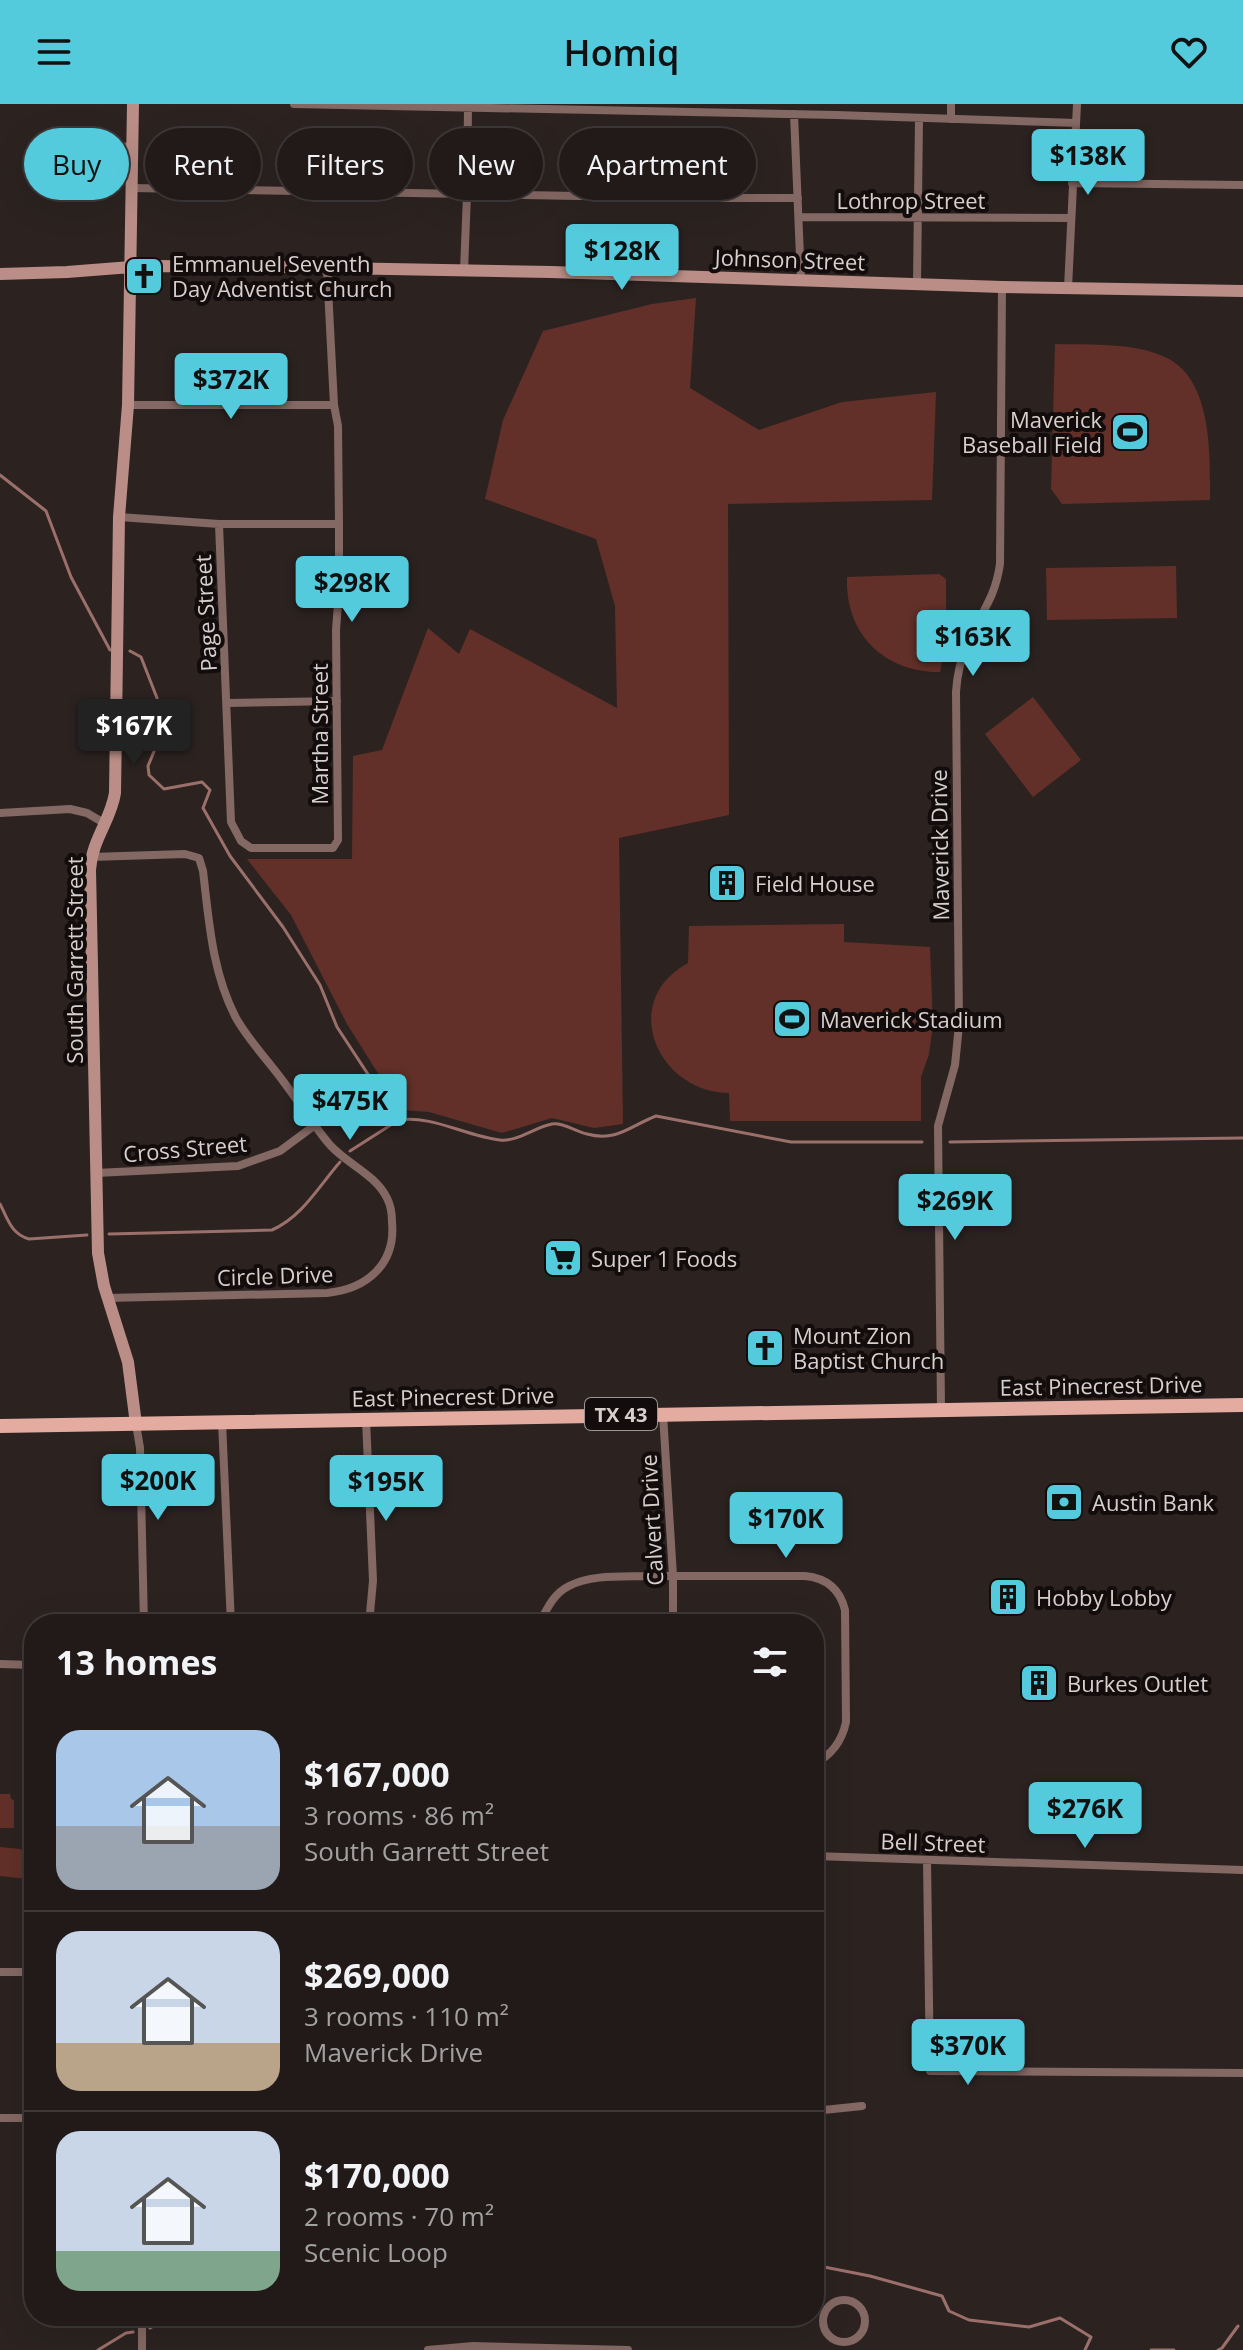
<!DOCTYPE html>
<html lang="en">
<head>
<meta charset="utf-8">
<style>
  :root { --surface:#211a19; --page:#292322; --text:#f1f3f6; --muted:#a2a1a2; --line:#3e3838; --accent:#54cadd }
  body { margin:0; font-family:"Open Sans",sans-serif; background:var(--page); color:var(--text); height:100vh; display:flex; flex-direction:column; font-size:30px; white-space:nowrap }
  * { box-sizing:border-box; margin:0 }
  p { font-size:26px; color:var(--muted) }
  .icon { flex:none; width:44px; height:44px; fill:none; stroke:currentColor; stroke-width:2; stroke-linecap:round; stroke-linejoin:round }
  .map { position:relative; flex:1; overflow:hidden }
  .sheet { position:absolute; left:24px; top:1510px; width:800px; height:712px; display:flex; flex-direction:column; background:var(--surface); border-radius:32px; box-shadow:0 8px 32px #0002,0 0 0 2px var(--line) }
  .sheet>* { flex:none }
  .guide { position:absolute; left:24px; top:24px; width:800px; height:72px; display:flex; gap:16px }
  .price { position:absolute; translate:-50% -68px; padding:0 18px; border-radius:8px; background:var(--accent); color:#111; font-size:26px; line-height:52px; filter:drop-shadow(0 2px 4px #0008) }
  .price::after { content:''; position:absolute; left:50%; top:48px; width:24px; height:18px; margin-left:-12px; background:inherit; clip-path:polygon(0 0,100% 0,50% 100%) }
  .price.on { background:#222; color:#fff }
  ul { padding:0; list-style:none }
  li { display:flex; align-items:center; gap:24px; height:200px; padding:0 32px }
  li+li { border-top:2px solid var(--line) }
  li span { display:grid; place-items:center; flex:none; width:224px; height:160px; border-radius:24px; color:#555 }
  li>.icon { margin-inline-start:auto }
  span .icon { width:96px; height:96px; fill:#fffc; stroke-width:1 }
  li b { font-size:34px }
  h2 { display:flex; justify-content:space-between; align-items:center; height:96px; padding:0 32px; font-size:34px }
  .pill { padding:0 28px; border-radius:36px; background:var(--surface); box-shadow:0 8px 32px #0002,0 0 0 2px var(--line); font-size:28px; line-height:72px }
  .pill.on { background:var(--accent); color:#111 }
  header { display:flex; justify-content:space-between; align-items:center; height:104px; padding:0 32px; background:var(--accent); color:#111; font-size:36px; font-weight:600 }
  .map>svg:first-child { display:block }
  .green { fill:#623028 }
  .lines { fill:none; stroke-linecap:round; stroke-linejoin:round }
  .stream { stroke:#9c706a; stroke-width:3 }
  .street { stroke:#846863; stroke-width:8 }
  .secondary { stroke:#ba8e86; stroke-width:12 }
  .primary { stroke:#e4aba1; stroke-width:14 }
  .labels { text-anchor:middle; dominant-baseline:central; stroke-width:8; stroke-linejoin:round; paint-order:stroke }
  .shield { fill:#120d0c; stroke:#9b9594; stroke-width:2 }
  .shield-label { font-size:20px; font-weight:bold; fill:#d6cfce }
  .street-label { font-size:22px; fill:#d6cfce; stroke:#120d0c }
  .poi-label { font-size:22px; fill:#d6cfce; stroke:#120d0c; text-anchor:start }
</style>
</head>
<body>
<header><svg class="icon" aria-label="menu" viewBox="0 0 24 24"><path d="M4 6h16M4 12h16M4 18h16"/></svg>Homiq<svg class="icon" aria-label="heart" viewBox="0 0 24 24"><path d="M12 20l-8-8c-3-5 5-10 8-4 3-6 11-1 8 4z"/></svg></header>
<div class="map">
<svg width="1243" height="2246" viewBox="0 0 1243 2246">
  <rect width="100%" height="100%" fill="#2c2321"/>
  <path class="green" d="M 696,194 L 690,284 L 759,326 L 842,298 L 936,288 L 932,396 L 728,400 L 729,711 L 619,734 L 623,1020 L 594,1024 L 552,1014 L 502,1029 L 429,1008 L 401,1006 L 347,920 L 291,811 L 247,755 L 352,755 L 353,652 L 382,646 L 428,524 L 459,550 L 470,525 L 617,604 L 615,502 L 596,435 L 485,395 L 503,316 L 543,227 L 652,200 Z
    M 1055,240 C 1091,241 1134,238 1167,254 C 1213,277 1210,352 1210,396 L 1062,400 L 1051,385 Z
    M 1176,462 L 1177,514 L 1047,516 L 1046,464 Z
    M 939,470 L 946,475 L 946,536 L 940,568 C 883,568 845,529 847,473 Z
    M 1033,593 L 1081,656 L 1033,693 L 985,630 Z
    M 844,820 L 844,838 L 930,843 L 933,921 L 929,950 L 921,973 L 921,1017 L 730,1017 L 729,989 C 657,988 618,897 688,859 L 689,822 Z
    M 0,1690 L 10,1690 L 11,1695 L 14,1696 L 14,1724 L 0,1724 Z
    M 0,1743 L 20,1745 L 34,1754 L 34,1780 L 31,1780 L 28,1775 L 0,1772 Z"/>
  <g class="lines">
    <path class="stream" d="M 0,371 L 46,407 L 71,473 L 110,546
      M 130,547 L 141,553 L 157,594 L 159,614 L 158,638 L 148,662 L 149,671 L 164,685 L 202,678 L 210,686 L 203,704 L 230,752 L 283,823 L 320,881 L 337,923 L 398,1016 C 433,1011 465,1032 500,1036 C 517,1038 535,1023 552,1020 C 563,1018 576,1028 587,1030 C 617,1038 630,1022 656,1012 L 791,1038 L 922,1038
      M 950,1038 L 1243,1034
      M 350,1047 L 397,1017
      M 0,1100 C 8,1115 11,1130 29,1135 L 87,1131
      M 109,1130 L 272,1126 C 302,1113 319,1082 340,1058
      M 814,2161 L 870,2172 L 942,2192 L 949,2207 L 969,2216 L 1029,2223 L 1060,2214 L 1091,2233 L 1085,2246
      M 150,2224 L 163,2217 L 205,2212
      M 98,2246 L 126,2229 L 133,2228
      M 1151,2246 L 1174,2246
      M 1218,2246 L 1222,2244 L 1238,2222"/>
    <path class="street" d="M 294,0 L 836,11 L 1076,19
      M 794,10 L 801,176
      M 951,15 L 951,0
      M 40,50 L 132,42
      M 1072,79 L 1243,81
      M 132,84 L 692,94 L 798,94
      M 799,113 L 1070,114
      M 464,167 L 467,90 L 468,3
      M 917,180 L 919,14
      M 1068,184 L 1077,0
      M 128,301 L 334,301
      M 119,413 L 219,420 L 339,420
      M 219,420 L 231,718 L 241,737 L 251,744 L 333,744 L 338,736 L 336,526 L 339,486 L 339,420 L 338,322 L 334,301 L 327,165
      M 228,599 L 337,597
      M 0,709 L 70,705 L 87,709 L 104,719
      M 91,753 L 185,750 L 199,754 L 203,767 C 209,817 212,868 236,914 C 249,937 267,955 283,977 C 299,998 313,1021 330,1041 C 347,1060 375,1070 387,1094 C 391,1102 392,1110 392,1118 C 396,1160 367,1185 327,1189 L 107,1194
      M 96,1069 L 238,1062 L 280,1047 L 315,1021
      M 941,1305 L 938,1022 L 955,961 L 959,921 L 956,588 C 957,571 961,554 968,538 C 981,508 995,495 1000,460 L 1002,183
      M 663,1310 L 673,1472 L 673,1520
      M 366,1315 L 373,1477 L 369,1520
      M 222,1318 L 231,1520
      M 136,1320 L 140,1344 L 144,1520
      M 539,1520 C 547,1505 553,1490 569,1482 C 592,1470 624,1473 649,1472 C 701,1472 753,1472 805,1472 C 826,1474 840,1485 845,1506 L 846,1618 C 842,1637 832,1651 814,1660
      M 0,1560 L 34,1561
      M 814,1752 L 1243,1766
      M 927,1756 L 930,1967 L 1243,1969
      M 0,1868 L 34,1868
      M 814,2007 L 862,2002
      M 0,2014 L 34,2014
      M823 2217a21 21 0 1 1 42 0a21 21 0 1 1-42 0Z
      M 142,2246 L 142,2212
      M 428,2246 L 473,2242 L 628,2246"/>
    <path class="secondary" d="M 133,0 L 128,301 L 119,413 L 115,689 C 111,716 92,735 90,766 L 98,1149 L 104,1182 L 128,1258 L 136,1320
      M 0,170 L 67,168 L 144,162 L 282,163 L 551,168 L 1002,183 L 1243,187"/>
    <path class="primary" d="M 0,1322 L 1243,1301"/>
  </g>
  <defs>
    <symbol id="church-square" viewBox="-11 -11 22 22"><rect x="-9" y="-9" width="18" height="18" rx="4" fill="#54cadd" stroke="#120d0c"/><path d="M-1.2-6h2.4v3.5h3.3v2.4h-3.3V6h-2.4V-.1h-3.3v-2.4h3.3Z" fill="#111"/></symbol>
    <symbol id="stadium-square" viewBox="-11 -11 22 22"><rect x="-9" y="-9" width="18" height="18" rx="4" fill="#54cadd" stroke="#120d0c"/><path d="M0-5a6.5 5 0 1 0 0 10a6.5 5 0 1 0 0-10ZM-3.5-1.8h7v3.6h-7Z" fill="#111"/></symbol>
    <symbol id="building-square" viewBox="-11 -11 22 22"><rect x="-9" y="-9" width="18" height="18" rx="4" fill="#54cadd" stroke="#120d0c"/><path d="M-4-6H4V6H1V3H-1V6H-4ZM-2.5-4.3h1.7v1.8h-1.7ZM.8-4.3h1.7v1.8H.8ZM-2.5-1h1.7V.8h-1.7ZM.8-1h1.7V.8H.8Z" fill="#111"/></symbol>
    <symbol id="supermarket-square" viewBox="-11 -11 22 22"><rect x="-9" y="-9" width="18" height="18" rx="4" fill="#54cadd" stroke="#120d0c"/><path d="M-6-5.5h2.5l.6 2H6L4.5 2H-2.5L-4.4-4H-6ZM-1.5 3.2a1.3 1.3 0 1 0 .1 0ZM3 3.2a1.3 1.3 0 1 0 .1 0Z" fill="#111"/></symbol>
    <symbol id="bank-square" viewBox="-11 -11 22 22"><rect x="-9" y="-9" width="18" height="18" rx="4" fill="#54cadd" stroke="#120d0c"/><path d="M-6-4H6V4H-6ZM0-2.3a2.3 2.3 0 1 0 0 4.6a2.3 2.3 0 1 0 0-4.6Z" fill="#111"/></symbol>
  </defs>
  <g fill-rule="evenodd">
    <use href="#church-square" x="122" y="150" width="44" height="44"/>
    <use href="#stadium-square" x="1108" y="306" width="44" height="44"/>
    <use href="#building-square" x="705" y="757" width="44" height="44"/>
    <use href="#stadium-square" x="770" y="893" width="44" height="44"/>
    <use href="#supermarket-square" x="541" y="1132" width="44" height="44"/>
    <use href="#church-square" x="743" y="1222" width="44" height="44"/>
    <use href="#bank-square" x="1042" y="1376" width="44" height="44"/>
    <use href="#building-square" x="986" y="1471" width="44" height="44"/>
    <use href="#building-square" x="1017" y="1557" width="44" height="44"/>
  </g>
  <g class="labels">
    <rect class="shield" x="585" y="1294" width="72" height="32" rx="6"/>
    <g class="shield-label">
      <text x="621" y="1310">TX 43</text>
    </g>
    <g class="street-label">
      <text x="911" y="96">Lothrop Street</text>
      <text transform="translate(790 155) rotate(2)">Johnson Street</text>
      <text transform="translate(205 509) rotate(-93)">Page Street</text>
      <text transform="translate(319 630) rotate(-90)">Martha Street</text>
      <text transform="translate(939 741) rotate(-91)">Maverick Drive</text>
      <text transform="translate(74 856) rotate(-90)">South Garrett Street</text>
      <text transform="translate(185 1044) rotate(-5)">Cross Street</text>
      <text transform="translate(275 1171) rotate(-2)">Circle Drive</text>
      <text transform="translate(1101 1281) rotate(-1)">East Pinecrest Drive</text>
      <text transform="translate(453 1292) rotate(-1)">East Pinecrest Drive</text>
      <text transform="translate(651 1416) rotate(-93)">Calvert Drive</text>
      <text transform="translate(933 1738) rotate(2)">Bell Street</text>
    </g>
    <g class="poi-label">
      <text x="172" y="159">Emmanuel Seventh<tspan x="172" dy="25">Day Adventist Church</tspan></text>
      <text x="1102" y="315" text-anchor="end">Maverick<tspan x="1102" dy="25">Baseball Field</tspan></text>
      <text x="755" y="779">Field House</text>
      <text x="820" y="915">Maverick Stadium</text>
      <text x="591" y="1154">Super 1 Foods</text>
      <text x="793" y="1231">Mount Zion<tspan x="793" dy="25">Baptist Church</tspan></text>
      <text x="1092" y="1398">Austin Bank</text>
      <text x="1036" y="1493">Hobby Lobby</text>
      <text x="1067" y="1579">Burkes Outlet</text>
    </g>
  </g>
</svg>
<b class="price" style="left:1088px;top:93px">$138K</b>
<b class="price" style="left:622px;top:188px">$128K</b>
<b class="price" style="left:231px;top:317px">$372K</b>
<b class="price" style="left:352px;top:520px">$298K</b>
<b class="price" style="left:973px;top:574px">$163K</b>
<b class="price on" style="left:134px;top:663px">$167K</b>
<b class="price" style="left:350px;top:1038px">$475K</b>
<b class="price" style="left:955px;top:1138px">$269K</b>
<b class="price" style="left:158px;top:1418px">$200K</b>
<b class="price" style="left:386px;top:1419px">$195K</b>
<b class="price" style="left:786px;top:1456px">$170K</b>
<b class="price" style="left:1085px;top:1746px">$276K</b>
<b class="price" style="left:968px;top:1983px">$370K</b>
<div class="guide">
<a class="pill on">Buy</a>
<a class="pill">Rent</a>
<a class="pill">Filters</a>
<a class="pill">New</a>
<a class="pill">Apartment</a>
</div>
<section class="sheet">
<h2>13 homes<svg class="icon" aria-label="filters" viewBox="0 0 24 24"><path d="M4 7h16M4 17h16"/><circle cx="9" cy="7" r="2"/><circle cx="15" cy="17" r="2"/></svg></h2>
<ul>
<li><span style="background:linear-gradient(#a9c7e8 60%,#9aa5b1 0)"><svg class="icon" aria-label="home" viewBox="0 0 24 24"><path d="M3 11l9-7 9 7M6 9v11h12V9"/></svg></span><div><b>$167,000</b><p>3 rooms · 86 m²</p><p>South Garrett Street</p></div></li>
<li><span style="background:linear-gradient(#c9d6e8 70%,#b9a48a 0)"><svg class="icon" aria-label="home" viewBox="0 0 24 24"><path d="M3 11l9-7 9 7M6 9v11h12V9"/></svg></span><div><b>$269,000</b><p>3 rooms · 110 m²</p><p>Maverick Drive</p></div></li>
<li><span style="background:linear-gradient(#c9d6e8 75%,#7fa58c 0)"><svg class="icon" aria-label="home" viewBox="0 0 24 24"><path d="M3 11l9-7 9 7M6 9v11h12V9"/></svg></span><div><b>$170,000</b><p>2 rooms · 70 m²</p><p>Scenic Loop</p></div></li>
</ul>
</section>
</div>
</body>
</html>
